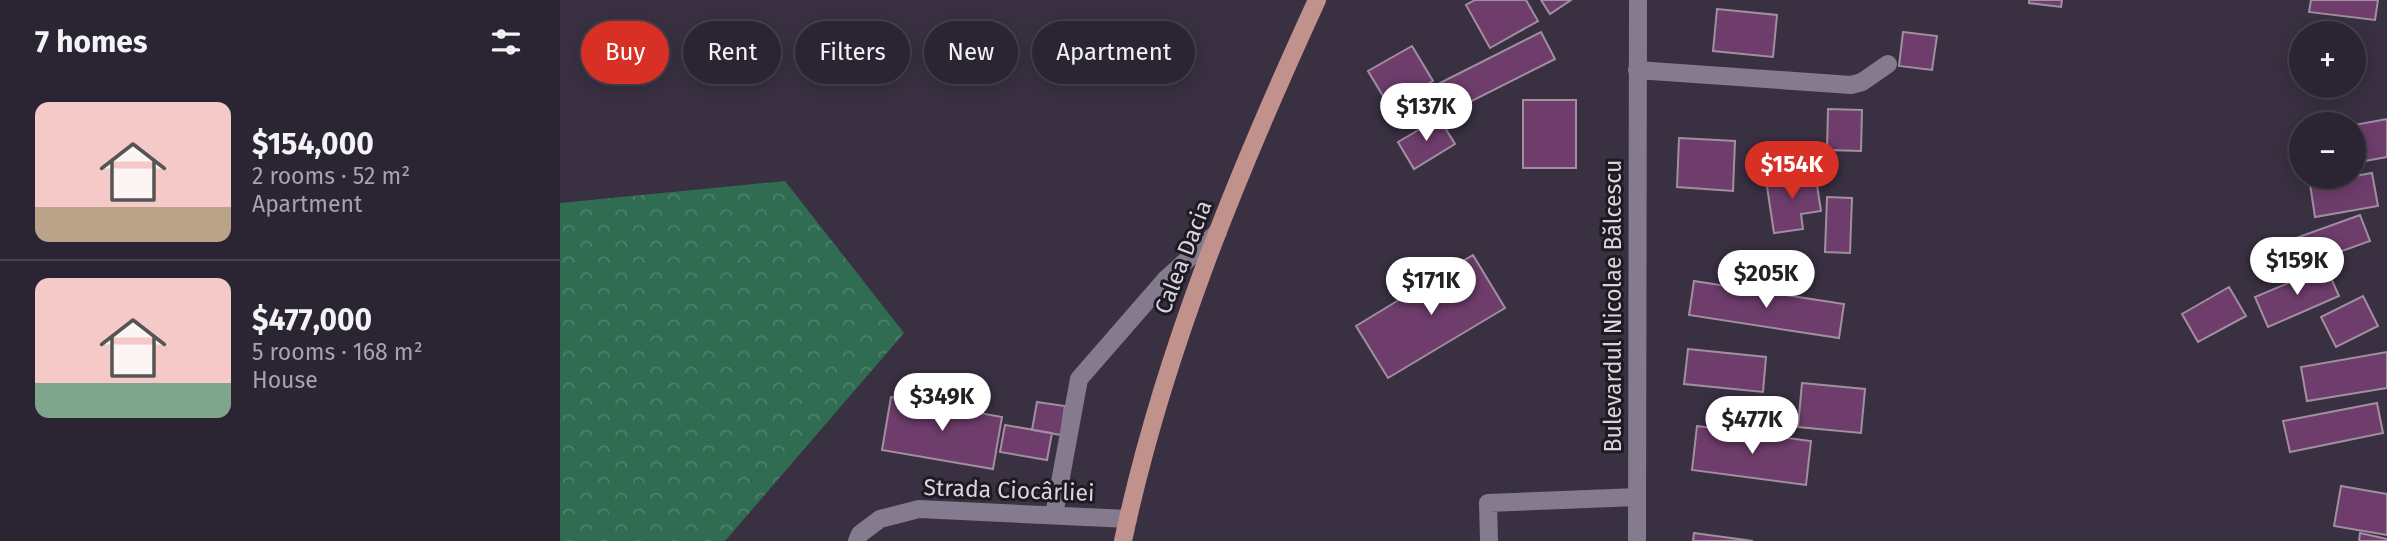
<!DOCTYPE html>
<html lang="en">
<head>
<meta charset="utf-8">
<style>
  :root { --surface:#2b2432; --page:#332c3a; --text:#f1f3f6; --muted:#a6a4ac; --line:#47414d; --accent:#d93025 }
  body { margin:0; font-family:"Fira Sans",sans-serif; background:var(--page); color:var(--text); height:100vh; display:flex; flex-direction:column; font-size:26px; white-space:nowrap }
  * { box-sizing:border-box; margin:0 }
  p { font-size:23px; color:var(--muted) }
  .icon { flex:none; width:38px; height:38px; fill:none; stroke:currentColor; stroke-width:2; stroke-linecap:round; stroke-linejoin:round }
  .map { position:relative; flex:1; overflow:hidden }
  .side { display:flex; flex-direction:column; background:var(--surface); width:560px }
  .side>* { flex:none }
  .guide { position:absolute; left:21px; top:21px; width:665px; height:63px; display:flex; gap:14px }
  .buttons { position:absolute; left:1729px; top:21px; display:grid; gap:14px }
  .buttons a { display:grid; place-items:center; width:77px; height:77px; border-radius:50%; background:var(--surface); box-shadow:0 4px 18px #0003,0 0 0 2px var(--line); font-size:35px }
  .price { position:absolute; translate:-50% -60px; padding:0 16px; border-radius:24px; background:#fff; color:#222; font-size:23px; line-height:46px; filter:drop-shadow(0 2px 4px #0008) }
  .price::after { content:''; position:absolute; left:50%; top:42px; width:21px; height:16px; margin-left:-10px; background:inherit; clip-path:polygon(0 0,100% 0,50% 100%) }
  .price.on { background:var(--accent); color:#fff }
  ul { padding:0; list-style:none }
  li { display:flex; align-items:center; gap:21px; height:175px; padding:0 35px }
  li+li { border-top:2px solid var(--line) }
  li span { display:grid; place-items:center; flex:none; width:196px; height:140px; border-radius:14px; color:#555 }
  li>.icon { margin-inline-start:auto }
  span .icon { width:84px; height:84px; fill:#fffc; stroke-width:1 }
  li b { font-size:30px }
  h2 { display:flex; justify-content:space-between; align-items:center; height:84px; padding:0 35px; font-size:30px }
  .tag { padding:0 24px; border-radius:32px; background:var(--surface); box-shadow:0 4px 18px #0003,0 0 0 2px var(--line); font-size:24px; line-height:63px }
  .tag.on { background:var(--accent); color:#fff }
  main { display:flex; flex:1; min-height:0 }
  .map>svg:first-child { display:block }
  .forest { fill:url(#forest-crowns) }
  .building { fill:#6e3d6c; stroke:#a18fa0; stroke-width:2 }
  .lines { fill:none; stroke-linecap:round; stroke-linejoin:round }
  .minor { stroke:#847b8f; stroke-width:18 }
  .major { stroke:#c1928c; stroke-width:18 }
  .labels { text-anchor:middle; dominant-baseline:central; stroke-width:6; stroke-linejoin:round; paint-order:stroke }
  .street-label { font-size:23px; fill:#d9d4df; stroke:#1e1a22 }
</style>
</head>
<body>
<main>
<section class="side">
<h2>7 homes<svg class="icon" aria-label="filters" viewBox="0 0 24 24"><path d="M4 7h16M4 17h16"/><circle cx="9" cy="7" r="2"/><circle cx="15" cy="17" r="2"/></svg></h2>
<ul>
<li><span style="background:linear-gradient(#f6c9c9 75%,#b9a48a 0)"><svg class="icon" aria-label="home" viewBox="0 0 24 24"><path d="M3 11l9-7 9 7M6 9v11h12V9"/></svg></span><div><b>$154,000</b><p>2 rooms · 52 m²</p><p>Apartment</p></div></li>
<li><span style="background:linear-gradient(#f6c9c9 75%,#7fa58c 0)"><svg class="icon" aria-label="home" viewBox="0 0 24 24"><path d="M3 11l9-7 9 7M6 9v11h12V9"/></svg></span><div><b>$477,000</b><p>5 rooms · 168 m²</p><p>House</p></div></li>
</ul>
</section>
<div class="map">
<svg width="1827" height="541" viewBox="0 0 1827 541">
  <defs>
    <pattern id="forest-crowns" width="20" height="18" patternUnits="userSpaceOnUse" patternTransform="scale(1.75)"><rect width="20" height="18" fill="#306c52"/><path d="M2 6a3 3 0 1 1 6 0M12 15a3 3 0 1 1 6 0" fill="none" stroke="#4d806a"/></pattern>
  </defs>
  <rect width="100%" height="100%" fill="#393042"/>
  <path class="forest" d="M 225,181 L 344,333 L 165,541 L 0,541 L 0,203 Z"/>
  <path class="building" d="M 915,0 L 966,0 L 978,21 L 930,48 L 906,5 Z
    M 981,0 L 1011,0 L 990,14 Z
    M 1469,0 L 1502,0 L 1501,7 L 1469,3 Z
    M 1751,0 L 1818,0 L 1815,20 L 1749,12 Z
    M 1157,9 L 1217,15 L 1213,57 L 1153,51 Z
    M 981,32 L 995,59 L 894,110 L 880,83 Z
    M 1343,32 L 1377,36 L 1372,70 L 1339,66 Z
    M 852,46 L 873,81 L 829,106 L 808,71 Z
    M 963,100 L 1016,100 L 1016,168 L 963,168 Z
    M 1268,109 L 1302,110 L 1301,151 L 1267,150 Z
    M 879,118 L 895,144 L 854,169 L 838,142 Z
    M 1827,119 L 1827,157 L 1794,163 L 1794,125 Z
    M 1741,134 L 1741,172 L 1734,136 Z
    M 1119,138 L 1175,141 L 1173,191 L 1117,187 Z
    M 1255,172 L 1261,211 L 1241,214 L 1243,229 L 1214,233 L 1206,180 Z
    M 1812,173 L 1818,206 L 1755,217 L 1750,184 Z
    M 1267,197 L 1292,198 L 1290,253 L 1265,252 Z
    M 1800,215 L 1810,241 L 1743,265 L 1733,239 Z
    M 913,255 L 945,308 L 828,378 L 796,326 Z
    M 1766,267 L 1779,296 L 1708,327 L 1695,297 Z
    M 1134,281 L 1284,304 L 1279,338 L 1129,315 Z
    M 1669,287 L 1686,316 L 1638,342 L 1622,314 Z
    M 1803,296 L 1818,326 L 1776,347 L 1761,317 Z
    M 1128,349 L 1206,357 L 1203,392 L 1124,384 Z
    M 1827,352 L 1827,388 L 1747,401 L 1741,367 Z
    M 1242,383 L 1305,389 L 1301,433 L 1238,427 Z
    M 331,397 L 442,417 L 433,469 L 322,450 Z
    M 477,402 L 505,406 L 501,435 L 472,430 Z
    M 1817,403 L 1823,433 L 1730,452 L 1723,421 Z
    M 445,425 L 492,433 L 487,460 L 440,452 Z
    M 1137,426 L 1251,441 L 1246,485 L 1132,470 Z
    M 1781,486 L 1827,494 L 1827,535 L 1774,526 Z
    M 1134,533 L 1193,541 L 1133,541 Z
    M 1800,533 L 1827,539 L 1827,541 L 1799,541 Z"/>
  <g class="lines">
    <path class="minor" d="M 1077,70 L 1291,85 L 1302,82 L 1328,64
      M 494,515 L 519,379 L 606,279 L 658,232
      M 297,541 L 300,534 L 320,519 L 359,509 L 568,519
      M 929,541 L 928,503 L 1077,497
      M 1077,541 L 1078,0"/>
    <path class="major" d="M 563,541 C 603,353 677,174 757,0"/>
  </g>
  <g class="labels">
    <g class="street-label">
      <text transform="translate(623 257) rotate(-69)">Calea Dacia</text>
      <text transform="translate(1053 306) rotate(-90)">Bulevardul Nicolae Bălcescu</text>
      <text transform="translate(449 490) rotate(2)">Strada Ciocârliei</text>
    </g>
  </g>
</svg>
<div class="buttons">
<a>+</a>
<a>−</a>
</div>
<b class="price" style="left:866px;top:143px">$137K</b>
<b class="price on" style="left:1232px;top:201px">$154K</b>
<b class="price" style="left:1737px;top:297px">$159K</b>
<b class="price" style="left:1206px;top:310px">$205K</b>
<b class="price" style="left:871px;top:317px">$171K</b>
<b class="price" style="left:382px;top:433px">$349K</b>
<b class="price" style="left:1192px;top:456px">$477K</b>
<div class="guide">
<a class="tag on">Buy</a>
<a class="tag">Rent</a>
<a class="tag">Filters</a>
<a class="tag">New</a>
<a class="tag">Apartment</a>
</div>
</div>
</main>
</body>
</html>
